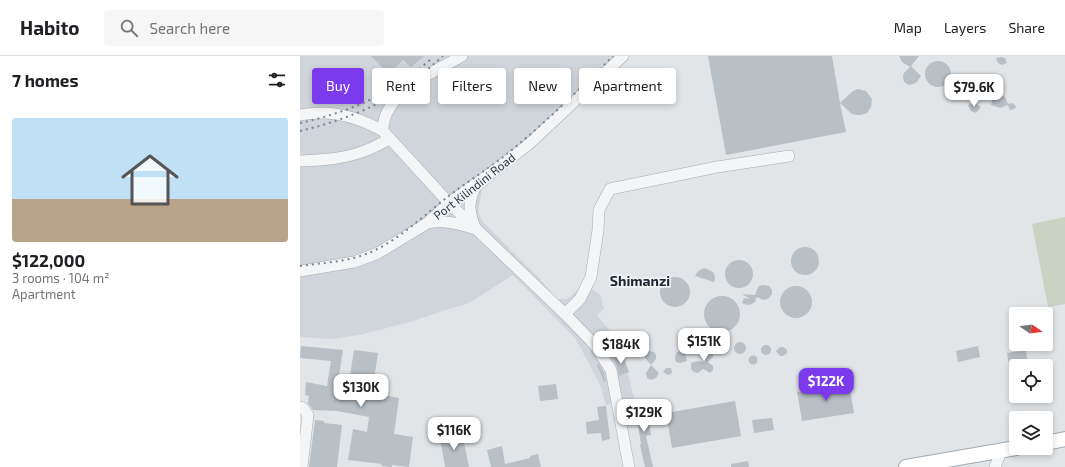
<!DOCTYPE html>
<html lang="en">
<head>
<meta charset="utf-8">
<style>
  :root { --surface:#fff; --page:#f6f6f6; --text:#202124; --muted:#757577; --line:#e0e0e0; --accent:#7c3aed }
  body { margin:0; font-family:"Exo 2",sans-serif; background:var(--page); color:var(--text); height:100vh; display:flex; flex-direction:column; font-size:15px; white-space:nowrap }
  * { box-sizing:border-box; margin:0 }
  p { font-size:13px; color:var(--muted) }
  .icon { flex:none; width:22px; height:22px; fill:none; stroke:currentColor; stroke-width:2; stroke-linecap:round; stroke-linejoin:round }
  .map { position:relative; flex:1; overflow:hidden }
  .side { display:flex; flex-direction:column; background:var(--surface); width:300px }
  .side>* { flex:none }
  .hud { position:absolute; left:12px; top:12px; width:380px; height:36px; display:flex; gap:8px }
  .needle { width:26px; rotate:103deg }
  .tools { position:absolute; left:709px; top:251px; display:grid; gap:8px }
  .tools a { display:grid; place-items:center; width:44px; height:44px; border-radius:4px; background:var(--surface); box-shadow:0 2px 6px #0003; font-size:20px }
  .price { position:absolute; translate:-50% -34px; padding:0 9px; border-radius:8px; background:#fff; color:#222; font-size:13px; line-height:26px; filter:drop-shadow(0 1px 2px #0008) }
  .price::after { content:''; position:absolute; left:50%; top:24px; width:12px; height:9px; margin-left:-6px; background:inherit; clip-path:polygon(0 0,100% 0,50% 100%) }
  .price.selected { background:var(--accent); color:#fff }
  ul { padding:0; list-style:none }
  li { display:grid; align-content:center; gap:8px; height:212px; padding:0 12px }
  li span { display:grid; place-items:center; height:124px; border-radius:4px; color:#555 }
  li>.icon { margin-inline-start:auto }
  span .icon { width:72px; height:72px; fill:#fffc; stroke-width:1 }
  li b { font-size:17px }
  h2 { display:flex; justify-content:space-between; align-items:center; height:48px; padding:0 12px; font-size:17px }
  .pill { padding:0 14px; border-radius:4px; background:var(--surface); box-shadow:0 2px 6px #0003; font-size:14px; line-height:36px }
  .pill.selected { background:var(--accent); color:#fff }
  header { display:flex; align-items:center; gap:24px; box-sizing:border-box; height:56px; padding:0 20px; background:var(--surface); border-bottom:1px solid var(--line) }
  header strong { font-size:19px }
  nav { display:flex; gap:22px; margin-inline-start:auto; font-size:14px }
  .search { width:280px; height:36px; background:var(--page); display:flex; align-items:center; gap:10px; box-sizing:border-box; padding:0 14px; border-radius:4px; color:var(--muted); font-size:15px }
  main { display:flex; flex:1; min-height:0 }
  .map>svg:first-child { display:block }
  .built { fill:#cfd5da }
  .green { fill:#c9d2c3 }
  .building { fill:#b8bfc5 }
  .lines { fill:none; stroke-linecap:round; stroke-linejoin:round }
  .minor-casing { stroke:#a6adb2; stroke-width:12 }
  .major-casing { stroke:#a1abb3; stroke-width:16 }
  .minor { stroke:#f3f5f7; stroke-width:11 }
  .major { stroke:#fff; stroke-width:14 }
  .rail { stroke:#7b8791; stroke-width:2; stroke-dasharray:2 4; stroke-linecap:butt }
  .labels { text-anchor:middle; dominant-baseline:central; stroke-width:3.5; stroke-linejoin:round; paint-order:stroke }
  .street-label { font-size:12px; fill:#2a353f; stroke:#f0f4f6 }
  .quarter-label { font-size:14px; font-weight:bold; fill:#1d2630; stroke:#f0f4f6 }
</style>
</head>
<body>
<header>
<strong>Habito</strong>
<div class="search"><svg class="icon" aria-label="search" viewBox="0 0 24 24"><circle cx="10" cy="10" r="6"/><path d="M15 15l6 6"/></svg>Search here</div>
<nav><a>Map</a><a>Layers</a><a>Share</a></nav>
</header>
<main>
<section class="side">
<h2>7 homes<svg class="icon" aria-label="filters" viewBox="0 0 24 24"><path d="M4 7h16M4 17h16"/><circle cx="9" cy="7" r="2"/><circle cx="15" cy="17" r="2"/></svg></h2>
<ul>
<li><span style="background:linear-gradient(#bfe0f5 65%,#b9a48a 0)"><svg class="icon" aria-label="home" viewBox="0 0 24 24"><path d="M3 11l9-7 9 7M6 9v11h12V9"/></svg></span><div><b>$122,000</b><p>3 rooms · 104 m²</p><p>Apartment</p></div></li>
</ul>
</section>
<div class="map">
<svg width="765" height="411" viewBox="0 0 765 411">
  <rect width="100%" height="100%" fill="#e1e5e8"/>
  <path class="built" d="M 0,0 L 326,0 L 211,109 L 182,134 L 178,155 L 182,165 L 240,223 L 257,243 L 267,243 L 284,229 L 300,238 L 304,253 L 297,259 L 315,281 L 325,304 L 334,343 L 306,349 L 300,329 L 276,283 L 213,219 L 169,247 L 136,257 L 114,265 L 59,279 L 31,283 L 0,281 Z"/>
  <path class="green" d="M 765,161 L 765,248 L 748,251 L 732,168 Z"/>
  <path class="building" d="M 71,0 L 124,0 L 111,11 L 103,4 L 89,18 Z
    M 408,0 L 532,0 L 540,47 L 553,35 L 558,33 L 566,35 L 572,43 L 571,51 L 567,57 L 561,59 L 556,59 L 552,58 L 540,47 L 546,76 L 426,99 Z
    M 599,0 L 619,0 L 611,10 L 621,20 L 616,27 L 609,29 L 604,26 L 603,20 L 604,17 L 610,11 L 602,6 Z
    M 701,1 L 705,2 L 707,7 L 702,9 L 698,7 L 696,2 Z
    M625 18a13 13 0 1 1 26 0a13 13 0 1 1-26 0Z
    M 668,24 L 674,27 L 675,31 L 673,37 L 665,40 L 661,30 L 662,27 Z
    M 699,38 L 705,41 L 708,48 L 712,47 L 715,49 L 716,51 L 714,53 L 710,54 L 708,49 L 700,52 L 691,49 L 693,41 Z
    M 675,47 L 681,51 L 676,57 L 671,55 L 668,49 Z
    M491 205a14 14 0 1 1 28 0a14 14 0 1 1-28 0Z
    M425 218a14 14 0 1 1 28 0a14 14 0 1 1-28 0Z
    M 404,212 L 407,213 L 413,216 L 415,221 L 414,226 L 395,220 L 398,215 Z
    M360 236a15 15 0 1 1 30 0a15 15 0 1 1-30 0Z
    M 462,229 L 469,230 L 472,234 L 472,238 L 468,243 L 463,244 L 457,241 L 455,244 L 457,244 L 452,248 L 448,249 L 442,247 L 444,242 L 450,243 L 442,238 L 455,239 L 458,231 Z
    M480 246a16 16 0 1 1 32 0a16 16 0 1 1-32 0Z
    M404 258a18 18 0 1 1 36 0a18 18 0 1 1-36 0Z
    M434 292a6 6 0 1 1 12 0a6 6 0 1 1-12 0Z
    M461 294a5 5 0 1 1 10 0a5 5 0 1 1-10 0Z
    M 1,290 L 43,294 L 37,332 L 48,333 L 54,294 L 78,297 L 72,337 L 99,342 L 94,378 L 113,381 L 109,411 L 92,409 L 92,411 L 90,411 L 81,410 L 82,408 L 48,404 L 53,373 L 67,376 L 69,361 L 37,355 L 13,354 L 8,347 L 9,340 L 5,339 L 6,326 L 27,330 L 31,305 L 0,302 Z
    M 678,290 L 680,301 L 658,306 L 656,295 Z
    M 408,291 L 412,292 L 414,295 L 413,301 L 408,306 L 413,310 L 413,314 L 410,317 L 403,313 L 398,317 L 394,316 L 391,313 L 391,307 L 397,305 L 405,306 L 403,296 L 405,292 Z
    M 480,291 L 483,291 L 487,294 L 487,297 L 483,300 L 480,300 L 476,295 Z
    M 726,294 L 728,310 L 716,310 L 716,335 L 713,335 L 707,297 Z
    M 348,295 L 354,296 L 356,299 L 356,303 L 351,309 L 345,302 L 345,298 Z
    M 380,295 L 385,298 L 387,305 L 380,307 L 376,306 L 375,302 L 376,297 Z
    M 322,298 L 329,316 L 319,320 L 317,310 L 312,302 Z
    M448.5 304a4.5 4.5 0 1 1 9 0a4.5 4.5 0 1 1-9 0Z
    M 299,308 L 304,317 L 306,326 L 304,326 L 297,309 Z
    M 351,309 L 359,317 L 356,322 L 351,324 L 347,322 L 346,317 Z
    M 366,312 L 371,312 L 372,316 L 371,318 L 368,319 L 363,316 Z
    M 549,327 L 554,357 L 502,365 L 497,336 Z
    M 256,328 L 258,343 L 240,345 L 238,330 Z
    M 435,345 L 441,380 L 372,392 L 366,357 Z
    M 346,347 L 351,379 L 346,380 L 353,411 L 345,411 L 340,389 L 341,388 L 335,349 Z
    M 306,350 L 310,383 L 302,385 L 301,377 L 287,378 L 286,366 L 299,364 L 297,351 Z
    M 472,362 L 474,374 L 454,377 L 452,364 Z
    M 15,364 L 24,365 L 24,367 L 42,369 L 37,411 L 9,411 Z
    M 162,377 L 169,411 L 145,411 L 140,382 Z
    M 202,390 L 205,408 L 230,402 L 230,400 L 238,398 L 241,411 L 191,411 L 187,394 Z
    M 448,405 L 449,411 L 431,411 L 431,408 Z"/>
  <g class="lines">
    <defs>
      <path id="minor" d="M 162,0 C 134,16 82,37 83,75 L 149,147 L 265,258 L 294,288 L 311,314 L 329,411
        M 0,59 C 7,58 15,57 22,57 C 44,57 65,65 83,75
        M 0,105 C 23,104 45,103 67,94 C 75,91 82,87 89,83
        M 127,167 C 144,164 156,167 173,172
        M 175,171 C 168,154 168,144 177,128
        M 0,215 L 54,206 L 78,197 L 126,168 L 149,147 L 195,114 L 229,88 L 323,0
        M 265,258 L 280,243 L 291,221 L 298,174 L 299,154 L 310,133 L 417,111 L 489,100
        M 0,351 L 3,352 L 8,359 L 2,411
        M 695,411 L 702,394"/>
      <path id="major" d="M 746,387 L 765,383
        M 606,411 L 716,392"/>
    </defs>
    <use href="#minor" class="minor-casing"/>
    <use href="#major" class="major-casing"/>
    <use href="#minor" class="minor"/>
    <use href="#major" class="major"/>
    <path class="rail" d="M 0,67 C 32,60 64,49 92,32 C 106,24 118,14 130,4
      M 0,75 C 33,67 65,56 95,38 C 112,27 128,13 143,0
      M 0,210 C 22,207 45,206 66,198 C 96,187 124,159 150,139 C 171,123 193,110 213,93 C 248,64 281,32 313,0"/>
  </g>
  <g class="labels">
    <g class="street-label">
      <text transform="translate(174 130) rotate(-38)">Port Kilindini Road</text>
    </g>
    <g class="quarter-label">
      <text x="340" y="224">Shimanzi</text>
    </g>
  </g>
</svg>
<div class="tools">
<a><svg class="needle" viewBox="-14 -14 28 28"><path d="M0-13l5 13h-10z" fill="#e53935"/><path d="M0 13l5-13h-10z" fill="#757577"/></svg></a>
<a><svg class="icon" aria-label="locate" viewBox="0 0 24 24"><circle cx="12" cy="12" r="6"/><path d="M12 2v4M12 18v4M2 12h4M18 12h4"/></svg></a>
<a><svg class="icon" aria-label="layers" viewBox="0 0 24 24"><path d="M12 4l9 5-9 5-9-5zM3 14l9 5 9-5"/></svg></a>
</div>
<b class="price" style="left:674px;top:52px">$79.6K</b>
<b class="price" style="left:404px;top:306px">$151K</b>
<b class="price" style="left:321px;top:309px">$184K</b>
<b class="price selected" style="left:526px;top:346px">$122K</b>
<b class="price" style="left:61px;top:352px">$130K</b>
<b class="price" style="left:344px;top:377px">$129K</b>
<b class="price" style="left:154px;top:395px">$116K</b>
<div class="hud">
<a class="pill selected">Buy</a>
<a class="pill">Rent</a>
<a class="pill">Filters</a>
<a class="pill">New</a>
<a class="pill">Apartment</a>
</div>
</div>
</main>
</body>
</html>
